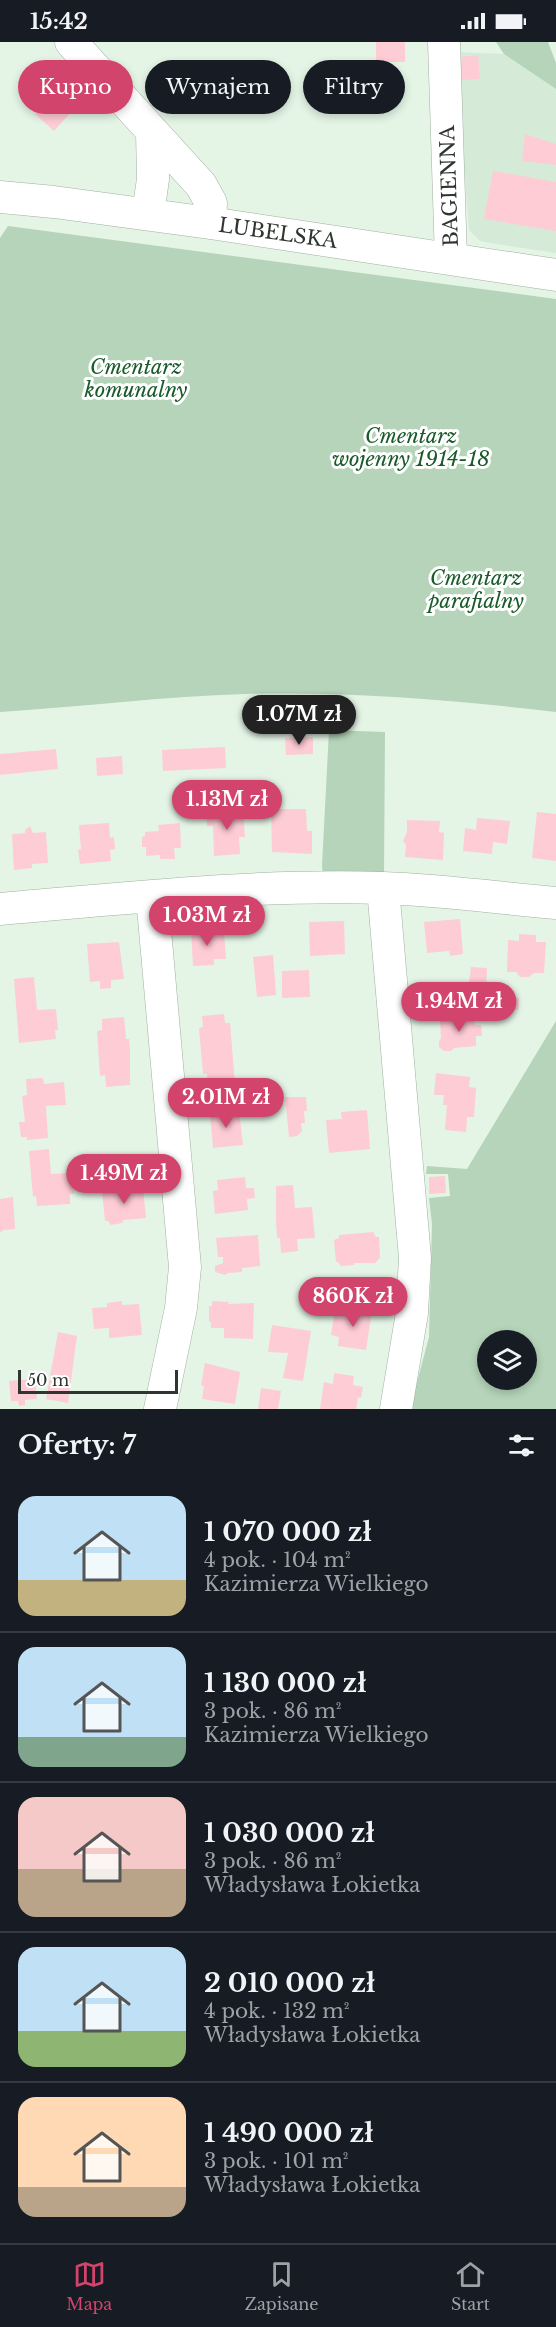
<!DOCTYPE html>
<html lang="pl">
<head>
<meta charset="utf-8">
<style>
  :root { --surface:#171b24; --page:#20242c; --text:#f1f3f6; --muted:#9ea1a6; --line:#363941; --accent:#d3446c }
  body { margin:0; font-family:"Libre Baskerville",serif; background:var(--page); color:var(--text); height:100vh; display:flex; flex-direction:column; font-size:22px; white-space:nowrap }
  * { box-sizing:border-box; margin:0 }
  p { font-size:20px; color:var(--muted) }
  .icon { flex:none; width:33px; height:33px; fill:none; stroke:currentColor; stroke-width:2; stroke-linecap:round; stroke-linejoin:round }
  .map { position:relative; height:1367px; overflow:hidden }
  .drawer { display:flex; flex-direction:column; background:var(--surface); flex:1 }
  .drawer>* { flex:none }
  .guide { position:absolute; left:18px; top:18px; width:520px; height:54px; display:flex; gap:12px }
  .fabs { position:absolute; left:477px; top:1288px; display:grid; gap:12px }
  .fabs a { display:grid; place-items:center; width:60px; height:60px; border-radius:50%; background:var(--surface); box-shadow:0 3px 9px #0003; font-size:30px }
  .scale { position:absolute; left:18px; bottom:15px; width:160px; box-sizing:border-box; padding-left:6px; border:3px solid #2f3630; border-top:0; font-size:16px; line-height:21px; white-space:nowrap; color:#2f3630; -webkit-text-stroke:4px #fff; paint-order:stroke }
  .price { position:absolute; translate:-50% -51px; padding:0 14px; border-radius:21px; background:var(--accent); color:#fff; font-size:20px; line-height:39px; filter:drop-shadow(0 2px 3px #0008) }
  .price::after { content:''; position:absolute; left:50%; top:36px; width:18px; height:14px; margin-left:-9px; background:inherit; clip-path:polygon(0 0,100% 0,50% 100%) }
  .price.on { background:#222; color:#fff }
  ul { padding:0; list-style:none }
  li { display:flex; align-items:center; gap:18px; height:150px; padding:0 18px }
  li+li { border-top:2px solid var(--line) }
  li span { display:grid; place-items:center; flex:none; width:168px; height:120px; border-radius:18px; color:#555 }
  li>.icon { margin-inline-start:auto }
  span .icon { width:72px; height:72px; fill:#fffc; stroke-width:1 }
  li b { font-size:26px }
  h2 { display:flex; justify-content:space-between; align-items:center; height:72px; padding:0 18px; font-size:26px }
  .chip { padding:0 21px; border-radius:27px; background:var(--surface); box-shadow:0 3px 9px #0003; font-size:21px; line-height:54px }
  .chip.on { background:var(--accent); color:#fff }
  .status { display:flex; justify-content:space-between; align-items:center; height:42px; padding:0 30px; background:var(--surface); direction:ltr }
  .status svg { height:16px; fill:currentColor }
  .tab-bar { display:flex; justify-content:space-around; align-items:center; height:84px; border-top:2px solid var(--line); background:var(--surface); font-size:16px; color:var(--muted) }
  .tab-bar a { display:grid; justify-items:center; gap:3px }
  .tab-bar .on { color:var(--accent) }
  .map>svg:first-child { display:block }
  .built { fill:#d5ebd7 }
  .green { fill:#b5d4b9; fill-rule:evenodd }
  .building { fill:#feccd4 }
  .lines { fill:none; stroke-linecap:round; stroke-linejoin:round }
  .minor-casing { stroke:#a0b0a1; stroke-width:33 }
  .minor { stroke:#fff; stroke-width:32 }
  .labels { text-anchor:middle; dominant-baseline:central; stroke-width:6; stroke-linejoin:round; paint-order:stroke }
  .street-label { font-size:20px; fill:#2f3630; stroke:#fff }
  .park-label { font-size:20px; font-style:italic; fill:#185a29; stroke:#fff }
</style>
</head>
<body>
<div class="status"><b>15:42</b><svg viewBox="0 0 49 12"><path d="M0 12V9h3v3zM5 12V6h3v6zM10 12V3h3v9zM15 12V0h3v12zM26 1h20v11H26zM47 4h2v5h-2z"/></svg></div>
<div class="map">
<svg width="556" height="1367" viewBox="0 0 556 1367">
  <rect width="100%" height="100%" fill="#e4f5e6"/>
  <path class="built" d="M 455,10 L 504,12 L 556,47 L 556,211 L 490,201 L 480,199 L 469,188 Z"/>
  <path class="green" d="M 496,0 L 548,0 L 556,21 L 556,47 L 504,12 Z
    M 8,184 L 556,257 L 556,670 C 453,658 350,649 246,652 C 164,654 82,665 0,670 L 0,196 Z
    M 329,688 L 385,690 L 384,835 L 323,834 L 322,824 Z
    M 556,979 L 556,1367 L 410,1367 L 429,1295 L 432,1182 L 429,1156 L 450,1154 L 448,1132 L 426,1132 L 427,1124 L 467,1127 ZM 488,1299 L 526,1299 L 526,1338 L 488,1338 Z"/>
  <path class="building" d="M 376,0 L 405,0 L 405,20 L 376,20 Z
    M 478,13 L 480,37 L 461,38 L 459,15 Z
    M 52,53 L 71,70 L 54,89 L 35,72 Z
    M 525,92 L 556,102 L 556,123 L 522,119 Z
    M 493,129 L 556,140 L 556,189 L 484,177 Z
    M 313,695 L 313,712 L 286,713 L 285,696 Z
    M 225,705 L 226,726 L 163,729 L 162,708 Z
    M 56,707 L 58,727 L 0,733 L 0,712 Z
    M 122,714 L 123,732 L 97,734 L 96,716 Z
    M 220,764 L 229,764 L 229,769 L 243,769 L 245,795 L 239,795 L 240,812 L 214,814 L 213,784 L 207,784 L 206,770 L 220,770 Z
    M 271,767 L 306,767 L 307,789 L 312,789 L 312,812 L 272,810 Z
    M 537,770 L 556,772 L 556,819 L 532,816 Z
    M 477,776 L 510,779 L 507,802 L 493,800 L 492,812 L 463,809 L 465,786 L 476,788 Z
    M 407,778 L 440,779 L 439,790 L 444,791 L 443,818 L 405,815 L 406,803 L 403,799 L 407,790 Z
    M 109,781 L 110,796 L 114,795 L 115,807 L 110,808 L 111,819 L 80,822 L 78,808 L 81,807 L 79,783 Z
    M 180,781 L 181,806 L 174,806 L 175,817 L 160,817 L 160,813 L 146,814 L 146,805 L 142,805 L 142,795 L 145,794 L 145,790 L 159,789 L 158,783 Z
    M 30,784 L 33,791 L 46,790 L 48,821 L 32,822 L 32,826 L 14,828 L 12,792 L 25,791 L 25,788 Z
    M 460,877 L 463,912 L 450,914 L 449,909 L 427,911 L 424,880 Z
    M 344,879 L 345,912 L 310,914 L 309,880 Z
    M 205,887 L 205,891 L 224,890 L 226,917 L 214,917 L 214,923 L 193,924 L 191,888 Z
    M 519,892 L 536,893 L 536,900 L 546,900 L 544,931 L 534,931 L 529,935 L 521,935 L 517,932 L 517,930 L 507,930 L 508,898 L 519,899 Z
    M 119,900 L 124,937 L 111,938 L 111,946 L 100,947 L 100,939 L 90,940 L 87,902 Z
    M 273,913 L 276,953 L 257,955 L 253,915 Z
    M 471,925 L 487,926 L 486,946 L 496,947 L 495,950 L 505,951 L 505,954 L 519,956 L 518,968 L 466,964 Z
    M 309,928 L 310,955 L 282,956 L 282,929 Z
    M 34,935 L 37,968 L 56,967 L 58,988 L 55,988 L 56,997 L 19,1001 L 14,937 Z
    M 224,972 L 225,981 L 230,981 L 235,1041 L 208,1043 L 207,1032 L 203,1032 L 199,986 L 203,985 L 202,974 Z
    M 124,975 L 126,997 L 129,997 L 130,1009 L 130,1043 L 106,1045 L 105,1033 L 100,1034 L 97,989 L 102,988 L 102,977 Z
    M 474,975 L 475,983 L 481,983 L 482,994 L 476,994 L 476,1004 L 454,1006 L 451,1009 L 444,1009 L 439,1005 L 439,999 L 441,996 L 440,978 Z
    M 436,1031 L 470,1035 L 469,1045 L 476,1046 L 474,1075 L 467,1075 L 466,1090 L 445,1088 L 447,1063 L 443,1063 L 444,1053 L 434,1053 Z
    M 43,1036 L 44,1042 L 64,1040 L 66,1063 L 46,1064 L 48,1096 L 27,1098 L 27,1095 L 21,1095 L 19,1080 L 25,1080 L 22,1054 L 27,1053 L 26,1037 Z
    M 285,1055 L 306,1055 L 307,1069 L 304,1069 L 305,1081 L 301,1081 L 302,1089 L 297,1094 L 289,1095 Z
    M 239,1068 L 243,1103 L 213,1106 L 210,1071 Z
    M 367,1068 L 370,1107 L 329,1111 L 326,1078 L 342,1077 L 341,1070 Z
    M 49,1107 L 51,1132 L 72,1131 L 74,1152 L 70,1152 L 70,1162 L 37,1164 L 36,1154 L 33,1155 L 29,1109 Z
    M 445,1134 L 446,1151 L 429,1152 L 429,1135 Z
    M 245,1135 L 246,1146 L 254,1146 L 255,1156 L 247,1157 L 248,1168 L 215,1172 L 213,1149 L 218,1148 L 217,1138 Z
    M 293,1143 L 295,1166 L 312,1165 L 315,1196 L 297,1197 L 298,1209 L 281,1211 L 280,1196 L 277,1196 L 276,1179 L 276,1144 Z
    M 143,1146 L 146,1176 L 124,1178 L 122,1181 L 111,1183 L 108,1179 L 105,1179 L 102,1149 Z
    M 13,1155 L 15,1187 L 3,1188 L 0,1191 L 0,1157 Z
    M 373,1190 L 376,1195 L 379,1195 L 380,1216 L 375,1221 L 354,1221 L 354,1223 L 341,1224 L 338,1220 L 336,1220 L 334,1198 L 339,1196 L 339,1193 Z
    M 258,1193 L 260,1224 L 242,1226 L 242,1230 L 228,1231 L 225,1233 L 215,1230 L 215,1224 L 223,1221 L 223,1215 L 218,1215 L 216,1196 Z
    M 122,1259 L 122,1263 L 139,1262 L 142,1293 L 109,1296 L 109,1286 L 94,1287 L 92,1266 L 107,1265 L 107,1261 Z
    M 212,1259 L 229,1260 L 228,1262 L 254,1261 L 253,1297 L 224,1296 L 224,1286 L 211,1286 L 211,1280 L 209,1280 L 209,1264 L 212,1264 Z
    M 344,1264 L 372,1268 L 366,1308 L 338,1304 L 339,1295 L 331,1293 L 334,1273 L 343,1274 Z
    M 272,1283 L 311,1289 L 303,1339 L 283,1336 L 288,1311 L 268,1310 Z
    M 58,1290 L 77,1294 L 68,1361 L 46,1357 Z
    M 205,1321 L 240,1330 L 235,1362 L 202,1357 L 204,1344 L 201,1343 Z
    M 334,1331 L 354,1334 L 353,1343 L 363,1345 L 361,1356 L 358,1355 L 356,1367 L 320,1367 L 324,1340 L 333,1342 Z
    M 35,1337 L 37,1357 L 25,1358 L 25,1363 L 19,1364 L 18,1359 L 11,1359 L 9,1339 Z
    M 261,1346 L 281,1349 L 278,1367 L 258,1367 Z"/>
  <g class="lines">
    <defs>
      <path id="minor" d="M 71,0 L 201,143 L 211,161 L 210,181
        M 444,0 L 451,217
        M 0,155 L 54,160 L 210,181 L 556,233
        M 148,172 L 153,137 L 152,90
        M 383,846 L 415,1216 L 412,1271 L 396,1367
        M 152,854 L 185,1225 L 181,1266 L 160,1367
        M 0,867 C 127,856 255,842 383,846 C 441,848 499,856 556,861"/>
    </defs>
    <use href="#minor" class="minor-casing"/>
    <use href="#minor" class="minor"/>
  </g>
  <g class="labels">
    <g class="street-label">
      <text transform="translate(449 144) rotate(-92)">BAGIENNA</text>
      <text transform="translate(278 191) rotate(8)">LUBELSKA</text>
    </g>
    <g class="park-label">
      <text x="136" y="325">Cmentarz<tspan x="136" dy="23">komunalny</tspan></text>
      <text x="411" y="394">Cmentarz<tspan x="411" dy="23">wojenny 1914-18</tspan></text>
      <text x="476" y="536">Cmentarz<tspan x="476" dy="23">parafialny</tspan></text>
    </g>
  </g>
</svg>
<div class="fabs">
<a><svg class="icon" aria-label="layers" viewBox="0 0 24 24"><path d="M12 4l9 5-9 5-9-5zM3 14l9 5 9-5"/></svg></a>
</div>
<div class="scale">50 m</div>
<b class="price on" style="left:299px;top:704px">1.07M zł</b>
<b class="price" style="left:227px;top:789px">1.13M zł</b>
<b class="price" style="left:207px;top:905px">1.03M zł</b>
<b class="price" style="left:459px;top:991px">1.94M zł</b>
<b class="price" style="left:226px;top:1087px">2.01M zł</b>
<b class="price" style="left:124px;top:1163px">1.49M zł</b>
<b class="price" style="left:353px;top:1286px">860K zł</b>
<div class="guide">
<a class="chip on">Kupno</a>
<a class="chip">Wynajem</a>
<a class="chip">Filtry</a>
</div>
</div>
<section class="drawer">
<h2>Oferty: 7<svg class="icon" aria-label="filters" viewBox="0 0 24 24"><path d="M4 7h16M4 17h16"/><circle cx="9" cy="7" r="2"/><circle cx="15" cy="17" r="2"/></svg></h2>
<ul>
<li><span style="background:linear-gradient(#bfe0f5 70%,#c2b280 0)"><svg class="icon" aria-label="home" viewBox="0 0 24 24"><path d="M3 11l9-7 9 7M6 9v11h12V9"/></svg></span><div><b>1 070 000 zł</b><p>4 pok. · 104 m²</p><p>Kazimierza Wielkiego</p></div></li>
<li><span style="background:linear-gradient(#bfe0f5 75%,#7fa58c 0)"><svg class="icon" aria-label="home" viewBox="0 0 24 24"><path d="M3 11l9-7 9 7M6 9v11h12V9"/></svg></span><div><b>1 130 000 zł</b><p>3 pok. · 86 m²</p><p>Kazimierza Wielkiego</p></div></li>
<li><span style="background:linear-gradient(#f6c9c9 60%,#b9a48a 0)"><svg class="icon" aria-label="home" viewBox="0 0 24 24"><path d="M3 11l9-7 9 7M6 9v11h12V9"/></svg></span><div><b>1 030 000 zł</b><p>3 pok. · 86 m²</p><p>Władysława Łokietka</p></div></li>
<li><span style="background:linear-gradient(#bfe0f5 70%,#8fb573 0)"><svg class="icon" aria-label="home" viewBox="0 0 24 24"><path d="M3 11l9-7 9 7M6 9v11h12V9"/></svg></span><div><b>2 010 000 zł</b><p>4 pok. · 132 m²</p><p>Władysława Łokietka</p></div></li>
<li><span style="background:linear-gradient(#ffd9b3 75%,#b9a48a 0)"><svg class="icon" aria-label="home" viewBox="0 0 24 24"><path d="M3 11l9-7 9 7M6 9v11h12V9"/></svg></span><div><b>1 490 000 zł</b><p>3 pok. · 101 m²</p><p>Władysława Łokietka</p></div></li>
</ul>
</section>
<nav class="tab-bar">
<a class="on"><svg class="icon" aria-label="map" viewBox="0 0 24 24"><path d="M3 6l6-2 6 2 6-2v14l-6 2-6-2-6 2zM9 4v14M15 6v14"/></svg>Mapa</a>
<a><svg class="icon" aria-label="saved" viewBox="0 0 24 24"><path d="M7 4h10v16l-5-4-5 4z"/></svg>Zapisane</a>
<a><svg class="icon" aria-label="home" viewBox="0 0 24 24"><path d="M3 11l9-7 9 7M6 9v11h12V9"/></svg>Start</a>
</nav>
</body>
</html>
